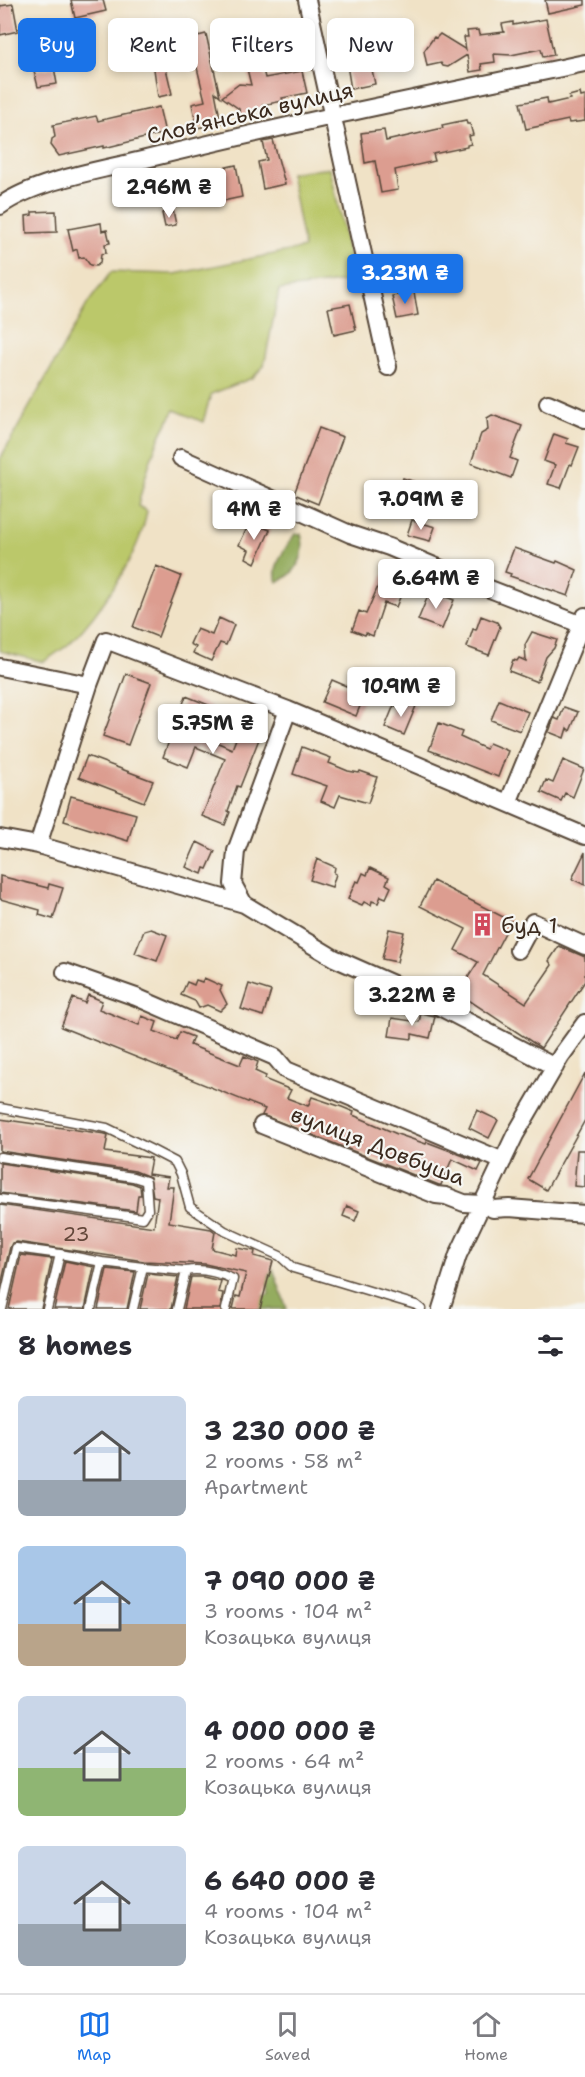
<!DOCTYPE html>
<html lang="en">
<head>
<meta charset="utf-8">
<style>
  :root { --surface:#fff; --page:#f2f2f3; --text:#2b2b33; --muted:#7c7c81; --line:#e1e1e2; --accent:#1a73e8 }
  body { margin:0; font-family:"Shantell Sans",sans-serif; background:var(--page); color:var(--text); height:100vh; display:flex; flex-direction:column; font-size:22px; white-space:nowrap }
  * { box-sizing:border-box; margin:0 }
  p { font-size:20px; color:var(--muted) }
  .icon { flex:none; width:33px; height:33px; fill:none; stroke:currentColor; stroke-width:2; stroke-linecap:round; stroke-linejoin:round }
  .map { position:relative; height:1309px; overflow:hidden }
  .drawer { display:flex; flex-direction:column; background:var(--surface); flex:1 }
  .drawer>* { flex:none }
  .top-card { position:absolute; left:18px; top:18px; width:549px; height:54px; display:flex; gap:12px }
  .price { position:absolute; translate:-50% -51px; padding:0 14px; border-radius:6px; background:#fff; color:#222; font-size:20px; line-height:39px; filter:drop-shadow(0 2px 3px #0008) }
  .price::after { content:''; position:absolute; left:50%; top:36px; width:18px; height:14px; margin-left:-9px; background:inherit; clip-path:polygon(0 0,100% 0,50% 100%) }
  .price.on { background:var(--accent); color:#fff }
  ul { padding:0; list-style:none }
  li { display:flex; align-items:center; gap:18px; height:150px; padding:0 18px }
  li span { display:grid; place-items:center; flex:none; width:168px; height:120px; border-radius:9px; color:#555 }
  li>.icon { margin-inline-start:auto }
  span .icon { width:72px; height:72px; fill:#fffc; stroke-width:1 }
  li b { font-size:26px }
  h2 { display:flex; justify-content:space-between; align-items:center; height:72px; padding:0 18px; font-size:26px }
  .pill { padding:0 21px; border-radius:9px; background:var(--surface); box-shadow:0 3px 9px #0003; font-size:21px; line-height:54px }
  .pill.on { background:var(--accent); color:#fff }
  .menu { display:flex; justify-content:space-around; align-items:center; height:84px; border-top:2px solid var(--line); background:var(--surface); font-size:16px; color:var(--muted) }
  .menu a { display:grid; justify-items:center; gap:3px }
  .menu .on { color:var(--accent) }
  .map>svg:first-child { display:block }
  .green { fill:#bbc86a; stroke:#7b7944; stroke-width:1.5 }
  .forest { fill:#94ac5e; stroke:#686b3e; stroke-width:1.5 }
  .building { fill:#dc9d90 }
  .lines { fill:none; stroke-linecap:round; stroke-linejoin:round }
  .service-casing { stroke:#564637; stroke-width:11 }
  .minor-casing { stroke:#564637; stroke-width:20 }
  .service { stroke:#fff; stroke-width:8 }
  .minor { stroke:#fff; stroke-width:16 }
  .labels { text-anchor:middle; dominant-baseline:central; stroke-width:4.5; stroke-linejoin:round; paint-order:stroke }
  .number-label { font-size:20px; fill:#63473a }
  .street-label { font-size:22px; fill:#3b2a1e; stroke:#f6f6f2 }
  .poi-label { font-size:22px; fill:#3b2a1e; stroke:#f6f6f2; text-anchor:start }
</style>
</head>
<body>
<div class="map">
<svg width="585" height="1309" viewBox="0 0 585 1309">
  <rect width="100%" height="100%" fill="#f6f6f2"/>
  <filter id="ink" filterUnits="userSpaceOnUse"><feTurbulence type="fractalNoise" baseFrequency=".0167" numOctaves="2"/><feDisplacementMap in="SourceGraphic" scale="12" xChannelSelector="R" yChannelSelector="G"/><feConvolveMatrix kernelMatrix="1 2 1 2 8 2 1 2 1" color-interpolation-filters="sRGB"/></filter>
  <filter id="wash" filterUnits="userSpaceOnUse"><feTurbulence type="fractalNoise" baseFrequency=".008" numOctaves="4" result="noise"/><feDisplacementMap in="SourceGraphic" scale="24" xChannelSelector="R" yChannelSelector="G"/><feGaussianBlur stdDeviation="1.35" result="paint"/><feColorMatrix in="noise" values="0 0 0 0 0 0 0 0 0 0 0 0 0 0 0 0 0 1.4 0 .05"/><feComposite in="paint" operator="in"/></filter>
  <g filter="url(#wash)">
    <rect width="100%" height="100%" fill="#f0e2c6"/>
    <path class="green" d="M 330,168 L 354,280 L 279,290 L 264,366 L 252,378 L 211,394 L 203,422 L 175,410 C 155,439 146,472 138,506 L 147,511 C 140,554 100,613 70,643 C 62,650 52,656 43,662 L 0,651 L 0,459 L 88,303 L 111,272 L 175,274 L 304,248 L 290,173 Z"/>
    <path class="forest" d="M 295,534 L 301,534 C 307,554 297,575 277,582 C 271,567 286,547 295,534 Z
      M 273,1269 L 287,1309 L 257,1309 L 256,1299 L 269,1294 L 267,1280 Z"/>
    <g id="blocks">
      <path class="building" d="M 71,0 L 103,0 L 106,11 L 75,18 Z
        M 545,0 L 585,0 L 585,5 L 548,13 Z
        M 13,4 L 18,31 L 0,35 L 0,6 Z
        M 546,19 L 554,55 L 543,57 L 541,49 L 511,55 L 494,54 L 495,62 L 481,64 L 482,70 L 470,72 L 467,55 L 448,67 L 443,66 L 441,63 L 427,66 L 424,51 L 434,37 L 436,38 L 440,34 L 466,50 L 464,37 L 468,37 L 467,31 L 478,30 L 479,35 L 504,32 L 502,24 L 513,22 L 513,25 Z
        M 252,25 L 265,78 L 302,71 L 307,93 L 282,98 L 283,101 L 262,105 L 263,109 L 254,111 L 254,114 L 241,117 L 239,109 L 222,97 L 239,84 L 251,85 L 237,28 Z
        M 206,34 L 220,96 L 215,92 L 221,123 L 197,128 L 192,104 L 205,101 L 190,38 Z
        M 302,46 L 309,65 L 296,68 L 291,48 Z
        M 164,60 L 172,94 L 158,97 L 153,62 Z
        M 370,60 L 375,84 L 351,89 L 347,65 Z
        M 54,67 L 57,84 L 38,87 L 34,71 Z
        M 580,93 L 581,97 L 585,96 L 585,121 L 569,123 L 568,120 L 526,129 L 520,103 L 547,98 L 548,104 L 570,99 L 569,96 Z
        M 159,107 L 165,133 L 104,148 L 104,146 L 59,156 L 51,145 L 52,139 L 55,137 L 53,125 L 96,116 L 98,121 Z
        M 466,120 L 467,124 L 470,124 L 473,135 L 469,136 L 471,144 L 467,145 L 467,147 L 433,154 L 435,161 L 395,170 L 398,190 L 381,193 L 375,161 L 365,163 L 361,133 L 384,130 L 386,141 L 443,128 L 442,125 Z
        M 273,140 L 285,184 L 263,189 L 258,162 L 267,160 L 263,142 Z
        M 236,165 L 242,197 L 218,202 L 217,196 L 179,203 L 175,180 L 187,178 L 186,176 Z
        M 173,210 L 176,225 L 165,227 L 162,213 Z
        M 56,211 L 57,232 L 27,233 L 26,216 L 32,215 L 32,212 Z
        M 101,223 L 102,231 L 107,230 L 110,243 L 105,244 L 106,253 L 101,254 L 100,263 L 96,266 L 90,265 L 84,257 L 79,258 L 77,249 L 73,251 L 68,229 Z
        M 414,292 L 418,315 L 397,319 L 392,296 Z
        M 350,304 L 356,330 L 334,335 L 328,308 Z
        M 492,415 L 522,426 L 510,458 L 517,461 L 511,478 L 471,463 L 481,434 L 488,430 L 487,418 Z
        M 319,428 L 343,437 L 318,504 L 294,494 Z
        M 554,434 L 568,439 L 566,443 L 579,447 L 572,465 L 570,464 L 561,488 L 548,484 L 555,465 L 544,461 Z
        M 403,478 L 415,482 L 410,496 L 398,492 Z
        M 412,520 L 435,527 L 430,541 L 407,535 Z
        M 252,523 L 270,530 L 255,563 L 246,558 L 249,550 L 239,545 L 248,526 L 250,527 Z
        M 514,548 L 556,563 L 557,561 L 577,570 L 568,596 L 510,576 L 511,574 L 505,572 Z
        M 156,566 L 181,576 L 158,637 L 133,627 Z
        M 403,570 L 403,584 L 405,585 L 396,607 L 384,603 L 373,636 L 366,633 L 365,635 L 352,630 L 359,611 L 366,614 L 383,575 L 393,579 Z
        M 430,591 L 454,600 L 442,629 L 418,620 Z
        M 481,616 L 497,622 L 500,627 L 489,655 L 467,647 L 473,629 L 476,630 Z
        M 219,618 L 234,625 L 226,645 L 220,643 L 211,661 L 193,653 L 196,647 L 190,644 L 197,629 L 212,635 Z
        M 532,632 L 557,640 L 554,648 L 546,657 L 537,682 L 509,671 L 513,660 L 517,661 L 519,658 L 526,661 L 525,645 Z
        M 126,674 L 151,683 L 128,745 L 103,736 Z
        M 332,680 L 365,694 L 356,716 L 322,702 Z
        M 186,696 L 211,706 L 200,735 L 232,749 L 243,721 L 263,729 L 240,787 L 237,786 L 228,811 L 230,812 L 225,825 L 202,816 L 225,759 L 196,747 L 188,767 L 163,757 Z
        M 499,700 L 528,712 L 520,731 L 491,720 Z
        M 403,701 L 416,706 L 404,735 L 385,727 L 394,705 L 400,708 Z
        M 564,707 L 578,712 L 570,731 L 567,728 L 564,738 L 549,732 L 554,718 L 559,720 Z
        M 439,723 L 462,732 L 460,737 L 486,749 L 489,743 L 508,751 L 498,777 L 429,750 Z
        M 302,747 L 331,758 L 329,763 L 348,771 L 359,773 L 360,771 L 377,777 L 368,803 L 340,795 L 335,807 L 321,801 L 327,786 L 293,774 Z
        M 87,756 L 153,781 L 144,802 L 79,777 Z
        M 563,760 L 584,769 L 573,797 L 565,793 L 561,801 L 541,792 L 546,780 L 553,783 Z
        M 71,796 L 136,814 L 128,841 L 64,821 Z
        M 197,842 L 215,851 L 207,869 L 204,868 L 202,874 L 186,867 Z
        M 585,852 L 585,885 L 572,879 Z
        M 317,859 L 335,867 L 334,873 L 336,874 L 332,887 L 310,880 Z
        M 370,868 L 389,877 L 386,884 L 391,887 L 386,898 L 381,896 L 378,903 L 372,901 L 371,905 L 364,902 L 362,905 L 348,899 L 356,881 L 359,882 L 363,873 L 367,875 Z
        M 0,876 L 48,888 L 49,884 L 63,888 L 53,919 L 39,915 L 40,910 L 0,899 Z
        M 433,881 L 511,921 L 483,975 L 526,1003 L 552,965 L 549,961 L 559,946 L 585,957 L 585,981 L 541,1048 L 458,993 L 478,962 L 455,950 L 466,929 L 420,906 Z
        M 151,929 L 167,935 L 157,961 L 135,953 L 144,931 Z
        M 389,929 L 404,932 L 397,962 L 382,959 Z
        M 204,978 L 222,986 L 220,990 L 227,1004 L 220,1011 L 207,1005 L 199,1008 L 195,1001 L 181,995 L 187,982 L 194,985 L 196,980 L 202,982 Z
        M 249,984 L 271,991 L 263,1016 L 241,1009 Z
        M 88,995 L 102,1001 L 99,1009 L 139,1025 L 142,1016 L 157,1022 L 154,1031 L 176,1040 L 180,1032 L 193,1037 L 190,1045 L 240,1065 L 244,1056 L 258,1062 L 255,1071 L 266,1076 L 264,1079 L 291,1090 L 287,1098 L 308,1106 L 312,1097 L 342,1107 L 354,1112 L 353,1115 L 397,1134 L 426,1144 L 427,1142 L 482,1163 L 478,1171 L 452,1159 L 441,1185 L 439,1185 L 262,1115 L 265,1109 L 61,1027 L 73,998 L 85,1003 Z
        M 421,1013 L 435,1016 L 430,1038 L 412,1034 L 412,1039 L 389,1036 L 392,1018 L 419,1022 Z
        M 585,1073 L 585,1120 L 546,1190 L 528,1179 Z
        M 477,1110 L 498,1120 L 489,1138 L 469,1128 Z
        M 0,1119 L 105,1134 L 108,1135 L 105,1152 L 151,1158 L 148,1174 L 169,1177 L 167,1187 L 174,1187 L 169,1222 L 211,1229 L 215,1232 L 212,1249 L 236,1255 L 237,1248 L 255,1251 L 254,1256 L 273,1261 L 260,1309 L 233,1309 L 236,1296 L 240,1297 L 246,1273 L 205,1264 L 144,1261 L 17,1242 L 12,1243 L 10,1247 L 0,1289 L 0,1205 L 154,1227 L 158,1197 L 153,1196 L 150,1177 L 135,1171 L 0,1151 Z
        M 577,1150 L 585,1150 L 585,1187 L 574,1186 Z
        M 0,1163 L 132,1183 L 140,1186 L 141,1195 L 138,1195 L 136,1211 L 0,1193 Z
        M 347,1206 L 359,1211 L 355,1221 L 343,1216 Z
        M 21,1255 L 52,1259 L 41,1309 L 9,1309 Z
        M 65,1261 L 94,1267 L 85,1309 L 54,1309 Z
        M 107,1269 L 135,1272 L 127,1309 L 98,1309 Z
        M 148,1274 L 178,1277 L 171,1309 L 140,1309 Z
        M 191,1277 L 203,1277 L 221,1281 L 218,1292 L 223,1293 L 220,1309 L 184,1309 Z"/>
    </g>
  </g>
  <g filter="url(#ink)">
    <use href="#blocks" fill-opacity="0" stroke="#564637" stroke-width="1.5"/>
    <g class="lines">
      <defs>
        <path id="service" d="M 0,1108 L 107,1128 L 150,1149 L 175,1162 L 181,1174 L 190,1207 L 225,1231 L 280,1256 L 293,1268 L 416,1305 L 421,1309
          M 0,1157 L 133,1177 L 146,1181 L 148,1210 L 143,1218 L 0,1199
          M 186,1271 C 202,1268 219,1273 233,1279 L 226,1309
          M 2,1309 L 16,1248 L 60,1254
          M 47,1309 L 60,1254 L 102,1262
          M 91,1309 L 102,1262 L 143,1267
          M 133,1309 L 143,1267 L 186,1271 L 177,1309"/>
        <path id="minor" d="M 307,0 L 388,367
          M 0,206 C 36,180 102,170 146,159 C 292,123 438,94 585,63
          M 548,403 L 585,419
          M 181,458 L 350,534 L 389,547 L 477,584 L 585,626
          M 0,667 L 89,685 L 106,640 L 288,710 L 585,836
          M 288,710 L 236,851 L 233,884 L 244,904 L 334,958 L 411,992 L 555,1067
          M 508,803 L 585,616
          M 0,838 L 38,845 L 89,685
          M 38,845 L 244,904
          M 518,950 L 533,922 L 585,946
          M 65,972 L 136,997 L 275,1057 L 286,1070 L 503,1161
          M 262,1125 L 436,1195 L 446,1196 L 464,1203 L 482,1204 L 493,1209 L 509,1208 L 585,1214
          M 441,1309 L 458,1255 L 515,1135 L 561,1056 L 585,1023"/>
      </defs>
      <use href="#service" class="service-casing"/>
      <use href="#minor" class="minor-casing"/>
      <use href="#service" class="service"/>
      <use href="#minor" class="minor"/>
    </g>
  </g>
  <defs>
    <symbol id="building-bare" viewBox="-9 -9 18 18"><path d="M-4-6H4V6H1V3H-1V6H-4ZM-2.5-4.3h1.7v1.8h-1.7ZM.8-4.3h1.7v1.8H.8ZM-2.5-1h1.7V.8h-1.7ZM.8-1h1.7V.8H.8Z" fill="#d1495b" stroke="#f6f6f2" stroke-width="2.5" paint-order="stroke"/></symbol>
  </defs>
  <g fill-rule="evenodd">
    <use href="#building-bare" x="466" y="908" width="33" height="33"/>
  </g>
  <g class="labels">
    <g class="number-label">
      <text x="76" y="1234">23</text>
    </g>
    <g class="street-label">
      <text transform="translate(250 113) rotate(-13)">Словʼянська вулиця</text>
      <text transform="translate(378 1146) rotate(21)">вулиця Довбуша</text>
    </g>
    <g class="poi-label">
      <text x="501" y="925">буд 1</text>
    </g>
  </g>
</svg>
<b class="price" style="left:169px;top:219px">2.96M ₴</b>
<b class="price on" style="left:405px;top:305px">3.23M ₴</b>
<b class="price" style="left:421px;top:531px">7.09M ₴</b>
<b class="price" style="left:254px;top:541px">4M ₴</b>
<b class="price" style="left:436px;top:610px">6.64M ₴</b>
<b class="price" style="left:401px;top:718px">10.9M ₴</b>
<b class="price" style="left:213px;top:755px">5.75M ₴</b>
<b class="price" style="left:412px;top:1027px">3.22M ₴</b>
<div class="top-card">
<a class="pill on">Buy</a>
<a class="pill">Rent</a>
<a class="pill">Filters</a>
<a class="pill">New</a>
</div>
</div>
<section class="drawer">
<h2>8 homes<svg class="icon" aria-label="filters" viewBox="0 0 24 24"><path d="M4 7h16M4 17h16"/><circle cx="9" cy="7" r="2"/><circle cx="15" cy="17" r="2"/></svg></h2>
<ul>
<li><span style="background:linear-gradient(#c9d6e8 70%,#9aa5b1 0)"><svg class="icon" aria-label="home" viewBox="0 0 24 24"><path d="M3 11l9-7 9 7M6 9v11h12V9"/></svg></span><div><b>3 230 000 ₴</b><p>2 rooms · 58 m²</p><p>Apartment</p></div></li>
<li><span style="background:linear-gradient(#a9c7e8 65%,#b9a48a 0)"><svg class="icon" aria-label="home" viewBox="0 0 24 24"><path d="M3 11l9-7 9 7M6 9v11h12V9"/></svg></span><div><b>7 090 000 ₴</b><p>3 rooms · 104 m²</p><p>Козацька вулиця</p></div></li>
<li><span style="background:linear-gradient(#c9d6e8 60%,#8fb573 0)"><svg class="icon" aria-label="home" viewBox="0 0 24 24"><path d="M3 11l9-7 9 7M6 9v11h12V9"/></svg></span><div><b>4 000 000 ₴</b><p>2 rooms · 64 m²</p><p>Козацька вулиця</p></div></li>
<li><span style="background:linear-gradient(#c9d6e8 65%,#9aa5b1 0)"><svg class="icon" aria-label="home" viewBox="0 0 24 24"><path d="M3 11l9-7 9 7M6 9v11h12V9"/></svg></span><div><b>6 640 000 ₴</b><p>4 rooms · 104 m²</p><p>Козацька вулиця</p></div></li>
</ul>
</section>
<nav class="menu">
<a class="on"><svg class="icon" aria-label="map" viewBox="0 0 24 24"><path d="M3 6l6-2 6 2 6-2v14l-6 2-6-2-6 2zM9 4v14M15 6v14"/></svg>Map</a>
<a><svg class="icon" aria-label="saved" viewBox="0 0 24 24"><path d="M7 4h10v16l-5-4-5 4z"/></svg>Saved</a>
<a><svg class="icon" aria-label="home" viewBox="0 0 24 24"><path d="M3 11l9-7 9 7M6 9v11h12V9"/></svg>Home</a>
</nav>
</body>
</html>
